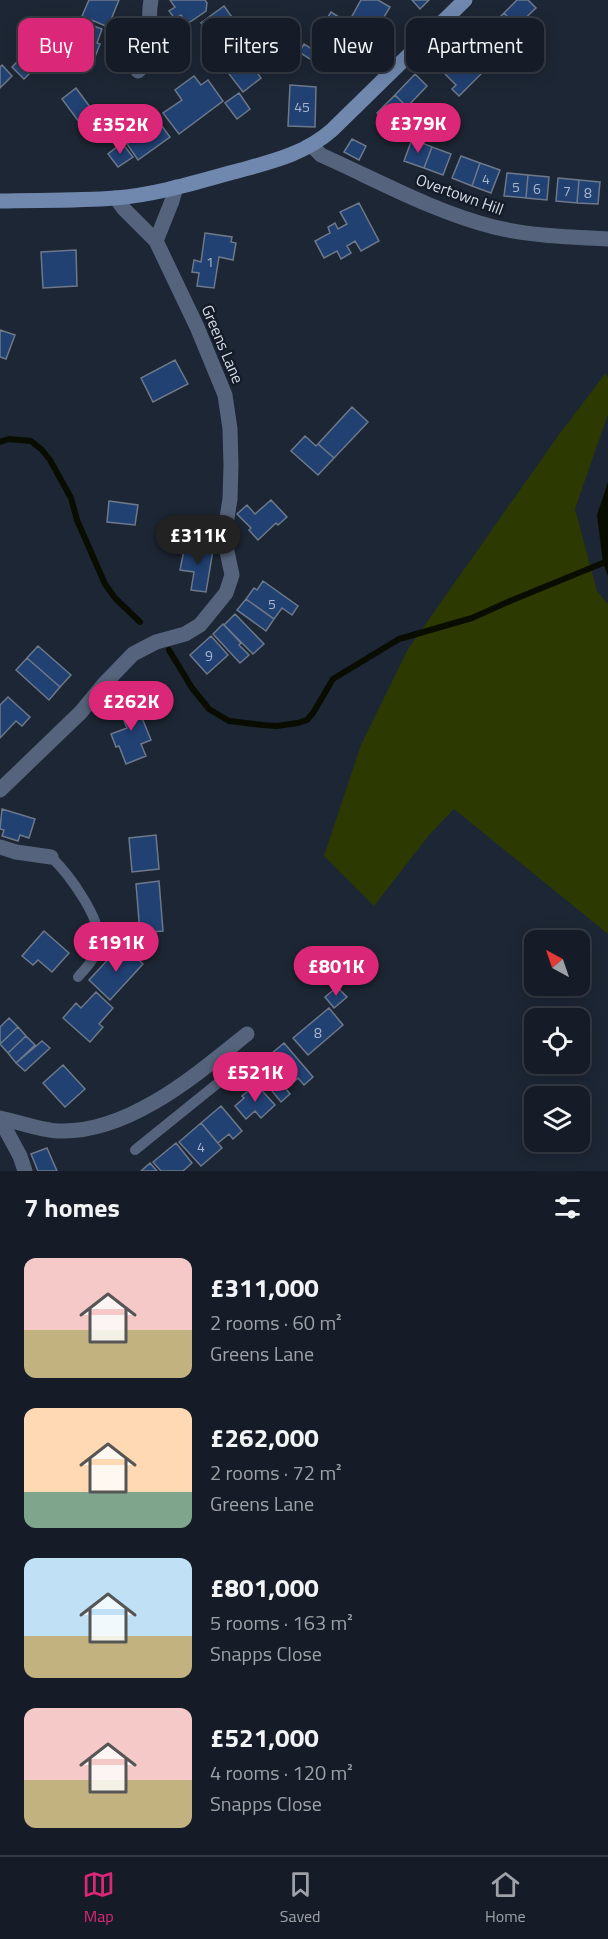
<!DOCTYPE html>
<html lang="en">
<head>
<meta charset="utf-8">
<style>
  :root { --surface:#161c27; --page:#232933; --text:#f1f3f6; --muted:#9ea1a7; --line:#353a44; --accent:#db2777 }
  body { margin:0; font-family:"Titillium Web",sans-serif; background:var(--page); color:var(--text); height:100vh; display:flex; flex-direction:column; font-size:22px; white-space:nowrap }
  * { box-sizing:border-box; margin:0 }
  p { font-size:20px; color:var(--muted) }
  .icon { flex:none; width:33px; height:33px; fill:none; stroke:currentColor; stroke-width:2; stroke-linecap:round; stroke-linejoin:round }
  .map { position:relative; height:1171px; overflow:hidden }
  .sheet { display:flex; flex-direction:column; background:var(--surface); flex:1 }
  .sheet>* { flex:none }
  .top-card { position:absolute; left:18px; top:18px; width:573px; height:54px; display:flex; gap:12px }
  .needle { width:39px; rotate:320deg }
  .controls { position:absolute; left:524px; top:930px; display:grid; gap:12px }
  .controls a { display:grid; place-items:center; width:66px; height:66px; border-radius:12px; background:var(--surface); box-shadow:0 3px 15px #0003,0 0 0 2px var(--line); font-size:30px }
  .price { position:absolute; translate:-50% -51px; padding:0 14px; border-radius:21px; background:var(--accent); color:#fff; font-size:20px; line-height:39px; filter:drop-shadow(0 2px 3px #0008) }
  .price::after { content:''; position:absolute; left:50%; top:36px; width:18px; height:14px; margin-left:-9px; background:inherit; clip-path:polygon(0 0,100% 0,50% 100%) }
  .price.selected { background:#222; color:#fff }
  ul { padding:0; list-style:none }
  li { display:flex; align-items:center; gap:18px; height:150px; padding:0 24px }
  li span { display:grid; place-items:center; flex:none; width:168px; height:120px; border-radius:12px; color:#555 }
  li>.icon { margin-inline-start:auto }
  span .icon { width:72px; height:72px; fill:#fffc; stroke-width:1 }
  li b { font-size:26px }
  h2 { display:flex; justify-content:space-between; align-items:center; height:72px; padding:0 24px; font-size:26px }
  .tag { padding:0 21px; border-radius:12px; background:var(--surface); box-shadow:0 3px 15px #0003,0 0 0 2px var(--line); font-size:21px; line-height:54px }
  .tag.selected { background:var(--accent); color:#fff }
  .menu { display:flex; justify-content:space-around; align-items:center; height:84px; border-top:2px solid var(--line); background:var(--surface); font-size:16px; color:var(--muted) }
  .menu a { display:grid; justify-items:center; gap:3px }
  .menu .selected { color:var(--accent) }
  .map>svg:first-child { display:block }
  .green { fill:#2c3a02 }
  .water { fill:#080d00 }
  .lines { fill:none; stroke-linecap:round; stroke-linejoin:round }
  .stream { stroke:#080d00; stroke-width:6 }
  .building { fill:#214173; stroke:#6d7889; stroke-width:1.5 }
  .lane { stroke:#55647c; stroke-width:10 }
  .street { stroke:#55647c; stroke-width:15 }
  .secondary { stroke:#7088ae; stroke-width:15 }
  .labels { text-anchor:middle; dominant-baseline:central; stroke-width:5; stroke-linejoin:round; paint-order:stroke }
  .number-label { font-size:14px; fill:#aab7ca }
  .street-label { font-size:16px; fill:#d7dee7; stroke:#141c2a }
</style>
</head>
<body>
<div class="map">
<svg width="608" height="1171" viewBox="0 0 608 1171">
  <rect width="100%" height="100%" fill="#1d2634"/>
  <path class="green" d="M 605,374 L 608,377 L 608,414 L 575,509 L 597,591 L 608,604 L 608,934 L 454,809 L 429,835 L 374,906 L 324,856 L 361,745 L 408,649 L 558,436 Z"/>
  <path class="water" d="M 608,482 L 608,576 L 603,563 L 597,515 Z"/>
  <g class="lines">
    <path class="stream" d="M 0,442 L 9,439 L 31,441 L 42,450 L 50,460 L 71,498 L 77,520 L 105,584 L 115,598 L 140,622
      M 169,650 L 192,688 L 209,709 L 229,721 L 262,725 L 277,726 L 298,723 L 307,720 L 313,713 L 333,679 L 399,639 L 472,618 L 510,601 L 603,563"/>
  </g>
  <path class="building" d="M 89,0 L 119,0 L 108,27 L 82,16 Z
    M 170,0 L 205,0 L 207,3 L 206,11 L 187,24 L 181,15 L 175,19 L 169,11 L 175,7 Z
    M 361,0 L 378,0 L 390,7 L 375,32 L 351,18 Z
    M 412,0 L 429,0 L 420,9 Z
    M 517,0 L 528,0 L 536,8 L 517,26 L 504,13 Z
    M 224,6 L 239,27 L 216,44 L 201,23 Z
    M 331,12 L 356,28 L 339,55 L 314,39 Z
    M 504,13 L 517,26 L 498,44 L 486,31 Z
    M 267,18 L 276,31 L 262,42 L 252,30 Z
    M 83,22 L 102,29 L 97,43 L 100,44 L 95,57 L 92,56 L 88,66 L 53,50 L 62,25 L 80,31 Z
    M 480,36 L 493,49 L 474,67 L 462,54 Z
    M 261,43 L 274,62 L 258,74 L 261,78 L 243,92 L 226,70 Z
    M 35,44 L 47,56 L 24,79 L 12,67 Z
    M 304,44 L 318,53 L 313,61 L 299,52 Z
    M 462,54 L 481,74 L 459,96 L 452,89 L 456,85 L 443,72 Z
    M 2,65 L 12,76 L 0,88 L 0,67 Z
    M 415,74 L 427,86 L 407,107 L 395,95 Z
    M 194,76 L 201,85 L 208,80 L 223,101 L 179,134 L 163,113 L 182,100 L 175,90 Z
    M 290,85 L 316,87 L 315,127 L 288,126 Z
    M 76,88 L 96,115 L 82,126 L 62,99 Z
    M 239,93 L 250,109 L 237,119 L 225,103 Z
    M 395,95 L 407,107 L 403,111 L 413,121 L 399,135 L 377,113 Z
    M 148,107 L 170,137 L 138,160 L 127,144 L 141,134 L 130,120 Z
    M 352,139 L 366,146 L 359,160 L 344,152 Z
    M 412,139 L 432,147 L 424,168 L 404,161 Z
    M 122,143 L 133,157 L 118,167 L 108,154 Z
    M 432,147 L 451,154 L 443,175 L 424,168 Z
    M 461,156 L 480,163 L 472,186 L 452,178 Z
    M 480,163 L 500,170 L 491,193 L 472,186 Z
    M 507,173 L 528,175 L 526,198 L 504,196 Z
    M 528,175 L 549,177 L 547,200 L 526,198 Z
    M 558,178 L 579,180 L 577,203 L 556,201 Z
    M 579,180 L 600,182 L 598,204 L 577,203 Z
    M 359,203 L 379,241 L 361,251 L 355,241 L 347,246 L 351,253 L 341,259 L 337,251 L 324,258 L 315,241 L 330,233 L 328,227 L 335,223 L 338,229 L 347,224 L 340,212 Z
    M 205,233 L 232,237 L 231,242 L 236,243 L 233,260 L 219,257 L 214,288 L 197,286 L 199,273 L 192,272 L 194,260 L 201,262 Z
    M 76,250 L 77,286 L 43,288 L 41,252 Z
    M 0,330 L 15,335 L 6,359 L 0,357 Z
    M 175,360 L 188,384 L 153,402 L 141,378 Z
    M 352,407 L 368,422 L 334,458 L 318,444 Z
    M 305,436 L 316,446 L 318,444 L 334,458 L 318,475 L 291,451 Z
    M 271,500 L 287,517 L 278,525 L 276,523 L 258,540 L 249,530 L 251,528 L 237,514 L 247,505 L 255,514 Z
    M 109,501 L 138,505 L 135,525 L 107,522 Z
    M 185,545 L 213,550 L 206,592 L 191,590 L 194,572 L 180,570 Z
    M 263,581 L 298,606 L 292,615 L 282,608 L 274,619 L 246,599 L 254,588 L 257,590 Z
    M 246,599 L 274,619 L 266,631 L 237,610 Z
    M 235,614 L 264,644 L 253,654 L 224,625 Z
    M 223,624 L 241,643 L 239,645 L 249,655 L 240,663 L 213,634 Z
    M 211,636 L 228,655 L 207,674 L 190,655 Z
    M 38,646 L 71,675 L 60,687 L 27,658 Z
    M 27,658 L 60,687 L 49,700 L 16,670 Z
    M 8,697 L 30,717 L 22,726 L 16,721 L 0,738 L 0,705 Z
    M 134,698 L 151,740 L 141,744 L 146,756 L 126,764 L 119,746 L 116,747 L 111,734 L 127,728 L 117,704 Z
    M 2,809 L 35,819 L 29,838 L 20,835 L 18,841 L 2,836 L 4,830 L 0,829 Z
    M 156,835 L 159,869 L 132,872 L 129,838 Z
    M 159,881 L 163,931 L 140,933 L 136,884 Z
    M 44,931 L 69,953 L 52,972 L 38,960 L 33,965 L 22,956 Z
    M 125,947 L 143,964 L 110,1000 L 89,980 L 113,954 L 116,957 Z
    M 337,987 L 347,997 L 334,1008 L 325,997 Z
    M 96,992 L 113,1008 L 99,1024 L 103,1027 L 90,1042 L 63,1018 L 76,1003 L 81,1008 Z
    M 329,1008 L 343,1025 L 308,1055 L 293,1038 Z
    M 9,1018 L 18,1027 L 0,1044 L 0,1027 Z
    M 18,1027 L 26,1036 L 8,1053 L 0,1044 Z
    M 26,1036 L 35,1045 L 16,1063 L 8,1053 Z
    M 42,1041 L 50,1048 L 25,1071 L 16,1063 Z
    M 284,1043 L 313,1077 L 304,1085 L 298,1078 L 286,1089 L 290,1094 L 281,1102 L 263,1080 L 281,1065 L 271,1054 Z
    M 63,1065 L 85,1089 L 65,1107 L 43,1083 Z
    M 256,1084 L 275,1105 L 261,1118 L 255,1111 L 246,1119 L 235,1106 L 244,1098 L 242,1096 Z
    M 221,1106 L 242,1131 L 233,1139 L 229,1134 L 218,1143 L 201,1123 Z
    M 201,1123 L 222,1148 L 201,1166 L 179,1142 Z
    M 176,1143 L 192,1163 L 183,1171 L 161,1171 L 153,1162 Z
    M 47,1148 L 57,1171 L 38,1171 L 31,1154 Z
    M 150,1163 L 157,1171 L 141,1171 Z"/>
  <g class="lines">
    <path class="lane" d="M 51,857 C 68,873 105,922 98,946 C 95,959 86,968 78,977
      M 135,1150 L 218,1083 L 224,1075 L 218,1058"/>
    <path class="street" d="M 151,0 C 146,28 154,43 176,58
      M 138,71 L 162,49
      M 312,146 L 321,155 C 377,180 434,212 494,227 C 531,236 570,237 608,239
      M 116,198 L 124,209 L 156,241
      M 0,790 L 81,712 L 104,684 L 133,654 L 156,642 L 185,634 L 200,625 L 226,593 L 232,575 L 224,537 L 230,499 L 231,466 L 230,429 L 225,395 L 197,327 L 156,241 L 172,201 L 176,187
      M 0,847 L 16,852 L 51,857
      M 0,1118 C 19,1122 39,1130 58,1131 C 128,1134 196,1075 247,1034
      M 0,1119 L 20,1156 L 25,1171"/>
    <path class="secondary" d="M 0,201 C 38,200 77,201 115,198 C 157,195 200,181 241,170 C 274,161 306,153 332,130 L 465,0"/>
  </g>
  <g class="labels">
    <g class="number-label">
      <text x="302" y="106">45</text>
      <text x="486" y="178">4</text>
      <text x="516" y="186">5</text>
      <text x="537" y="188">6</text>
      <text x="567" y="190">7</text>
      <text x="588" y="192">8</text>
      <text x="210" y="261">1</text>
      <text x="272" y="603">5</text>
      <text x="209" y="655">9</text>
      <text x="318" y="1032">8</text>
      <text x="201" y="1146">4</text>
    </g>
    <g class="street-label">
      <text transform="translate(460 194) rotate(20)">Overtown Hill</text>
      <text transform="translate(223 344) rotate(67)">Greens Lane</text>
    </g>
  </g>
</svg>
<div class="controls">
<a><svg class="needle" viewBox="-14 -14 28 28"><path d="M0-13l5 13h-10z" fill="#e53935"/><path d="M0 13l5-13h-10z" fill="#9ea1a7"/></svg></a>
<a><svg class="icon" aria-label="locate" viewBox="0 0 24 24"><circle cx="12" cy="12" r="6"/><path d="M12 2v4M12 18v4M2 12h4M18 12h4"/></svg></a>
<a><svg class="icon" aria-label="layers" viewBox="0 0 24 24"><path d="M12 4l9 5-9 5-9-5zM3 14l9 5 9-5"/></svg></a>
</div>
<b class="price" style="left:418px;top:154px">£379K</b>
<b class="price" style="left:120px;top:155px">£352K</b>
<b class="price selected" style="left:198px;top:566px">£311K</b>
<b class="price" style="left:131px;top:732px">£262K</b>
<b class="price" style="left:116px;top:973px">£191K</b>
<b class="price" style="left:336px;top:997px">£801K</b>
<b class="price" style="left:255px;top:1103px">£521K</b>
<div class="top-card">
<a class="tag selected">Buy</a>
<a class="tag">Rent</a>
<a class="tag">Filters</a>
<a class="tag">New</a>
<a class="tag">Apartment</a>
</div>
</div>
<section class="sheet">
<h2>7 homes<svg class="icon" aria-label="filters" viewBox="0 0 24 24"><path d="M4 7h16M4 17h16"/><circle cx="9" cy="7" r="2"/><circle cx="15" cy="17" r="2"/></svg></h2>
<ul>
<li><span style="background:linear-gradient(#f6c9c9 60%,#c2b280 0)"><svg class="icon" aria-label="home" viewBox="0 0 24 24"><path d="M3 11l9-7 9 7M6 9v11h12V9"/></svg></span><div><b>£311,000</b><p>2 rooms · 60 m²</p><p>Greens Lane</p></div></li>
<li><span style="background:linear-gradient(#ffd9b3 70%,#7fa58c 0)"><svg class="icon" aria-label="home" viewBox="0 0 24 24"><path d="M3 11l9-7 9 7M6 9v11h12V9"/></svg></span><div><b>£262,000</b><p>2 rooms · 72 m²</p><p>Greens Lane</p></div></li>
<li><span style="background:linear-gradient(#bfe0f5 65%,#c2b280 0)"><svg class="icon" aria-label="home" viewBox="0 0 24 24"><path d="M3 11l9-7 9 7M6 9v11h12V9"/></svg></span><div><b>£801,000</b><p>5 rooms · 163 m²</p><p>Snapps Close</p></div></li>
<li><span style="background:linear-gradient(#f6c9c9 60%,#c2b280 0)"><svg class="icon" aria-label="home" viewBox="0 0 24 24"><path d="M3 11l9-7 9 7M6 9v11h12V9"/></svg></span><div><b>£521,000</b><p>4 rooms · 120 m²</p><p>Snapps Close</p></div></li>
</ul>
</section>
<nav class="menu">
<a class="selected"><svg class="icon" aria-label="map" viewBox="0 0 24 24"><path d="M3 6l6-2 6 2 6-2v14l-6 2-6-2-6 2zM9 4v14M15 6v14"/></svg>Map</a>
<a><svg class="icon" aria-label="saved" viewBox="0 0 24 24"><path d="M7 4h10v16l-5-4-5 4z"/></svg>Saved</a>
<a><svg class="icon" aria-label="home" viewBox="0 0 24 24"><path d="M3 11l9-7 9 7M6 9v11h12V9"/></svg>Home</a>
</nav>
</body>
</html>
